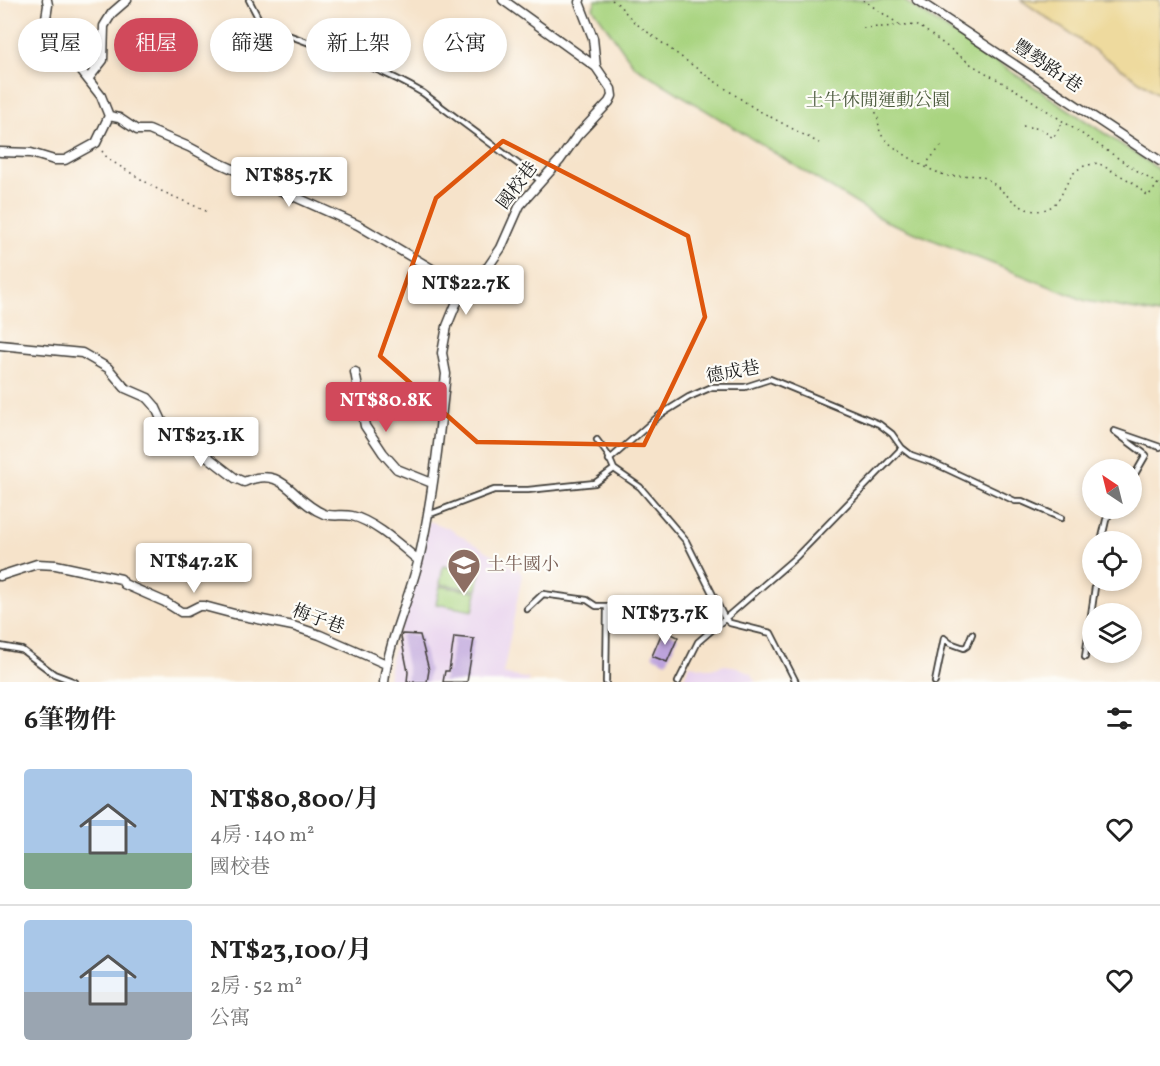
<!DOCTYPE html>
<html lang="zh-TW">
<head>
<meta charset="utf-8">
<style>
  :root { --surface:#fff; --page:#f2f2f2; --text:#222; --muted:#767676; --line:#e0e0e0; --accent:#d1495b }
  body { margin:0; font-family:Vollkorn,"Noto Serif TC",serif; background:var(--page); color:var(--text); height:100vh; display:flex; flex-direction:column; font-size:22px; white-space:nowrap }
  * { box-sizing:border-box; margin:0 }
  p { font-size:20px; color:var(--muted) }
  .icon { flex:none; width:33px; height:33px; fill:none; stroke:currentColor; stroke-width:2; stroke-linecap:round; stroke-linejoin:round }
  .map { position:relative; height:682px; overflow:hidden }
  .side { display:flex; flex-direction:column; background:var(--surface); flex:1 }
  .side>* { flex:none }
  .banner { position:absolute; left:18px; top:18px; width:600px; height:54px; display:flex; gap:12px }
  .needle { width:39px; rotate:325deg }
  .tools { position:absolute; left:1082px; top:459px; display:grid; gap:12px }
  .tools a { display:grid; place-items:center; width:60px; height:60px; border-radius:50%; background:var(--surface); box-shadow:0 3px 9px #0003; font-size:30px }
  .price { position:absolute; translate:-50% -51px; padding:0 14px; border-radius:6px; background:#fff; color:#222; font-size:20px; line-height:39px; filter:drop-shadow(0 2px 3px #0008) }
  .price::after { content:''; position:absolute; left:50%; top:36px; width:18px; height:14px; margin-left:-9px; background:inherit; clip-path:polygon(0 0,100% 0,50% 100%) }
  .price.on { background:var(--accent); color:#fff }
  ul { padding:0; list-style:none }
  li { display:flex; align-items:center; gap:18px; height:150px; padding:0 24px }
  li+li { border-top:2px solid var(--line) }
  li span { display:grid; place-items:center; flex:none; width:168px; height:120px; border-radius:6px; color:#555 }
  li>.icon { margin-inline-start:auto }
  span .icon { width:72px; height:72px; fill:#fffc; stroke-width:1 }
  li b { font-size:26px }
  h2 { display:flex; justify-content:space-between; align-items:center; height:72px; padding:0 24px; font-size:26px }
  .tag { padding:0 21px; border-radius:27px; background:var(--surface); box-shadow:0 3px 9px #0003; font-size:21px; line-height:54px }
  .tag.on { background:var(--accent); color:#fff }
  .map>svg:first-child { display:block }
  .built { fill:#e8d2ee }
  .green { fill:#a9d480; stroke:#62784e; stroke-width:1.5 }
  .sand { fill:#eeda9e; stroke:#857b5d; stroke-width:1.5 }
  .building { fill:#bda3dc }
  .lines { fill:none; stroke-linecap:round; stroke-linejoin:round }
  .service-casing { stroke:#3d3a36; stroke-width:8 }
  .minor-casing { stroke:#3d3a36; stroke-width:11 }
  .path { stroke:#3d3a36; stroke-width:1.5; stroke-dasharray:1.5 4.5; stroke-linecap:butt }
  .service { stroke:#fff; stroke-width:4.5 }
  .minor { stroke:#fff; stroke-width:8 }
  .marked { fill:none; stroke:#de560d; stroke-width:4.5; stroke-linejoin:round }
  .labels { text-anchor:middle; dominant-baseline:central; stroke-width:4.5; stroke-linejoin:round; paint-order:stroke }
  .street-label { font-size:18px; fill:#1c1c1c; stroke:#fdfcf7 }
  .park-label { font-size:18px; fill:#4d5c3f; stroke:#fdfcf7 }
  .education-label { font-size:18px; fill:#785e54; stroke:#fdfcf7; text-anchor:start }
</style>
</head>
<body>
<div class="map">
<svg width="1160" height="682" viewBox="0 0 1160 682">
  <rect width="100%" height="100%" fill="#fdfcf7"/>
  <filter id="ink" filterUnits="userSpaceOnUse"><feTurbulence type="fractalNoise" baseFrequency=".0167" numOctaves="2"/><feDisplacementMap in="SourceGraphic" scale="12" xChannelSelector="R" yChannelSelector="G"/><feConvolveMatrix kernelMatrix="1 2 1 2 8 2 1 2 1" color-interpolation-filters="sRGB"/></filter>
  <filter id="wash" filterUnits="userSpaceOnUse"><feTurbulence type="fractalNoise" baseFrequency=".008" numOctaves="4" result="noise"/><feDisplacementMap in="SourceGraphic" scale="24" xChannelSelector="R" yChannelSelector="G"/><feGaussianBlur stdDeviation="1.35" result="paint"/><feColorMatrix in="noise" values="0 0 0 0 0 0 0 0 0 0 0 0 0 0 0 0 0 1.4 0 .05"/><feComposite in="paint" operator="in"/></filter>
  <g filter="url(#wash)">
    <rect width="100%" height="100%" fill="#f6e3ca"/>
    <path class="built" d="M 429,521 L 448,528 L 520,571 L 522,575 L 503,674 L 529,679 L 528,682 L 388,682 L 390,664 Z
      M 690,665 L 711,669 L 725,665 L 738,667 L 751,674 L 756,682 L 682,682 Z"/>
    <path class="green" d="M 596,0 L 903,0 L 1160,170 L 1160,314 L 1086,301 L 883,220 L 634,66 L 593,8 Z
      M 443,566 L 480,572 L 477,590 L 440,584 Z
      M 440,586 L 477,592 L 473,611 L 436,604 Z"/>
    <path class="sand" d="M 1021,0 L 1160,0 L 1160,95 Z"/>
    <g id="blocks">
      <path class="building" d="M 663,630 L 678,637 L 667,662 L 652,656 Z
        M 402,634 L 420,635 L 429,670 L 427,682 L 407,682 L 408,672 L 401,637 Z
        M 454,637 L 474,639 L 467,682 L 443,682 L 445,671 L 449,671 Z"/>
    </g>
  </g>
  <g filter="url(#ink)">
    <use href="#blocks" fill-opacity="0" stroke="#3d3a36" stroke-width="1.5"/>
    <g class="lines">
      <defs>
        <path id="service" d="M 249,0 L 264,29 L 275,35 L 283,33 C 330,51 379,67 423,93 L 541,181
          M 597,440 L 608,455 L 614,469 L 640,487 L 686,541 L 725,619 L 730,623 L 771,633 L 796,682
          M 609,460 L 660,415 L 689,397 L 712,387 L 745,387 L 770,379 L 879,424 L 892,434 L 902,448 L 911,455 L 934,463 L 1015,501 L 1022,501 L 1061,518
          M 1131,481 L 1146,455 L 1114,431 L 1160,447
          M 428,515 L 494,490 L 528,490 L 595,483 L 614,469
          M 1101,542 L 1106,520 L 1113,508
          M 527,609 L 543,594 L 587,600 L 596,606 L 607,606 L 606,682
          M 0,646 L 22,650 L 54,674 L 75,682
          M 1085,657 L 1096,580
          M 678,682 L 698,642 L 796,557 L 902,448
          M 935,682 L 944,638 L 950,643 L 964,648 L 967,646 L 972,634"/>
        <path id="minor" d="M 503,0 L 596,67
          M 917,0 L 1160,161
          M 88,79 L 103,60 L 104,26 L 112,13 L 127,0
          M 109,116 L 119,118 L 137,130 L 149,130 L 189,147 L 217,162 L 358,225 L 437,272 L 455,269 L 473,277
          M 0,152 L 31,153 L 54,160 L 65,160 L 96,143 L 109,116 L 101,96 L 61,45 L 46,18 L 48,5 L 47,0
          M 0,345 L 82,353 L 108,368 L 125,388 L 148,398 L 155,406 L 162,421 L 172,431 L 186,440 L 235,478 L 244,482 C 285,464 291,501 324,514 C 332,517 343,514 352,516 C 374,521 401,546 418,560
          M 355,372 L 365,426 L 383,453 L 397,469 L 432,483
          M 0,576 L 37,564 L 56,565 L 121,579 L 124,584 L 165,602 L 181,612 L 187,612 L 199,606 L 204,606 L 238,615 L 293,626 L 320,635 L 386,664
          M 384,682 C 389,640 409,600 419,559 C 433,498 439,436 446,374 L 442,353 L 447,326 L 456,304 L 473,277 L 488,267 L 501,248 L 520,205 L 560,160 L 577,136 L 609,102 L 612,96 L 611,89 L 596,67 L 593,38 L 579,2 L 580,0"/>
      </defs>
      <use href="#service" class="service-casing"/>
      <use href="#minor" class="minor-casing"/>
      <path class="path" d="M 612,0 L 618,4 L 634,22 L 707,76 L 754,108 L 819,143
        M 863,0 L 900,25
        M 863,28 L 918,25 L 972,65 L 1019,92 L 1160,186
        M 859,95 C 863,99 872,105 875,111 C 882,123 874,131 889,143 C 902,154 932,173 949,176 C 960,177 976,173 985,178 C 1004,188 1019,216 1043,210 C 1066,204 1061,180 1080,168 C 1085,165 1093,164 1098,163 L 1132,182 L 1148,196 L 1160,182
        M 1023,126 L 1041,129 L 1053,138 L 1063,122
        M 102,151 L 108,159 L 159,190 L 206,211
        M 928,167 L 929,160 L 944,143"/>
      <use href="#service" class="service"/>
      <use href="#minor" class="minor"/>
    </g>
  </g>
  <path class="marked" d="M 503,141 L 688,236 L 705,317 L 644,445 L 477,442 L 380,356 L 436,198 Z"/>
  <defs>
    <symbol id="school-pin" viewBox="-11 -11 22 30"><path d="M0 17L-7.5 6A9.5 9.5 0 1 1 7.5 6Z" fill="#8d6e63" stroke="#fdfcf7"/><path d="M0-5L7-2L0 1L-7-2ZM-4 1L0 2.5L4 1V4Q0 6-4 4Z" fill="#fff"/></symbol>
  </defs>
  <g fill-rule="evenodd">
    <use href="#school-pin" x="445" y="546" width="38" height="52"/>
  </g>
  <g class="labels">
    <g class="street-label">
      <text transform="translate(1047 67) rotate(34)">豐勢路1巷</text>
      <text transform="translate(518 186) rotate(-53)">國校巷</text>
      <text transform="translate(733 373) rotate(-11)">德成巷</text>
      <text transform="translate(318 620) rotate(20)">梅子巷</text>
    </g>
    <g class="park-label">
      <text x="878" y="101">土牛休閒運動公園</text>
    </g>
    <g class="education-label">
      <text x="487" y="565">土牛國小</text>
    </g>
  </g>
</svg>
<div class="tools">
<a><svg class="needle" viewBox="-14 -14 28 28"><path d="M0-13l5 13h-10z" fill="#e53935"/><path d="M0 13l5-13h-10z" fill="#767676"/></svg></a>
<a><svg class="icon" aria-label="locate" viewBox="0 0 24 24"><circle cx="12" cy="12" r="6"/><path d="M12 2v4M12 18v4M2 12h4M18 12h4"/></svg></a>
<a><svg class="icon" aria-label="layers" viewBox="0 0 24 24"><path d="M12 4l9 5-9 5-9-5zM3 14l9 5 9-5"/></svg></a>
</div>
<b class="price" style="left:289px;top:208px">NT$85.7K</b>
<b class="price" style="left:466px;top:316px">NT$22.7K</b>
<b class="price on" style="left:386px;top:433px">NT$80.8K</b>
<b class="price" style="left:201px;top:468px">NT$23.1K</b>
<b class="price" style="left:194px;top:594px">NT$47.2K</b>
<b class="price" style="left:665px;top:646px">NT$73.7K</b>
<div class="banner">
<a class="tag">買屋</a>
<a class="tag on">租屋</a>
<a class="tag">篩選</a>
<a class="tag">新上架</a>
<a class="tag">公寓</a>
</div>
</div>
<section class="side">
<h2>6筆物件<svg class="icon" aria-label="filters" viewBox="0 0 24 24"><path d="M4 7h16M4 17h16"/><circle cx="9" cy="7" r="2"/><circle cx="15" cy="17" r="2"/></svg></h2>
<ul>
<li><span style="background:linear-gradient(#a9c7e8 70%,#7fa58c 0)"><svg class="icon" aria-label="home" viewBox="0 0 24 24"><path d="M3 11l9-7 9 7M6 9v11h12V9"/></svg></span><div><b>NT$80,800/月</b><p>4房 · 140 m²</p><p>國校巷</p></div><svg class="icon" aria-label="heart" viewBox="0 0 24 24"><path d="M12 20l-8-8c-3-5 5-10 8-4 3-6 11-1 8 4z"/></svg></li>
<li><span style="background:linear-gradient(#a9c7e8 60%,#9aa5b1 0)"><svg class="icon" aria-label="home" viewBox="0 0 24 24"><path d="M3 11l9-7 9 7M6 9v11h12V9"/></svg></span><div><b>NT$23,100/月</b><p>2房 · 52 m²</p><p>公寓</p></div><svg class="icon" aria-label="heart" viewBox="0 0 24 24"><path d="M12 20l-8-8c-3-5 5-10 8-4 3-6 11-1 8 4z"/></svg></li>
</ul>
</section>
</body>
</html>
